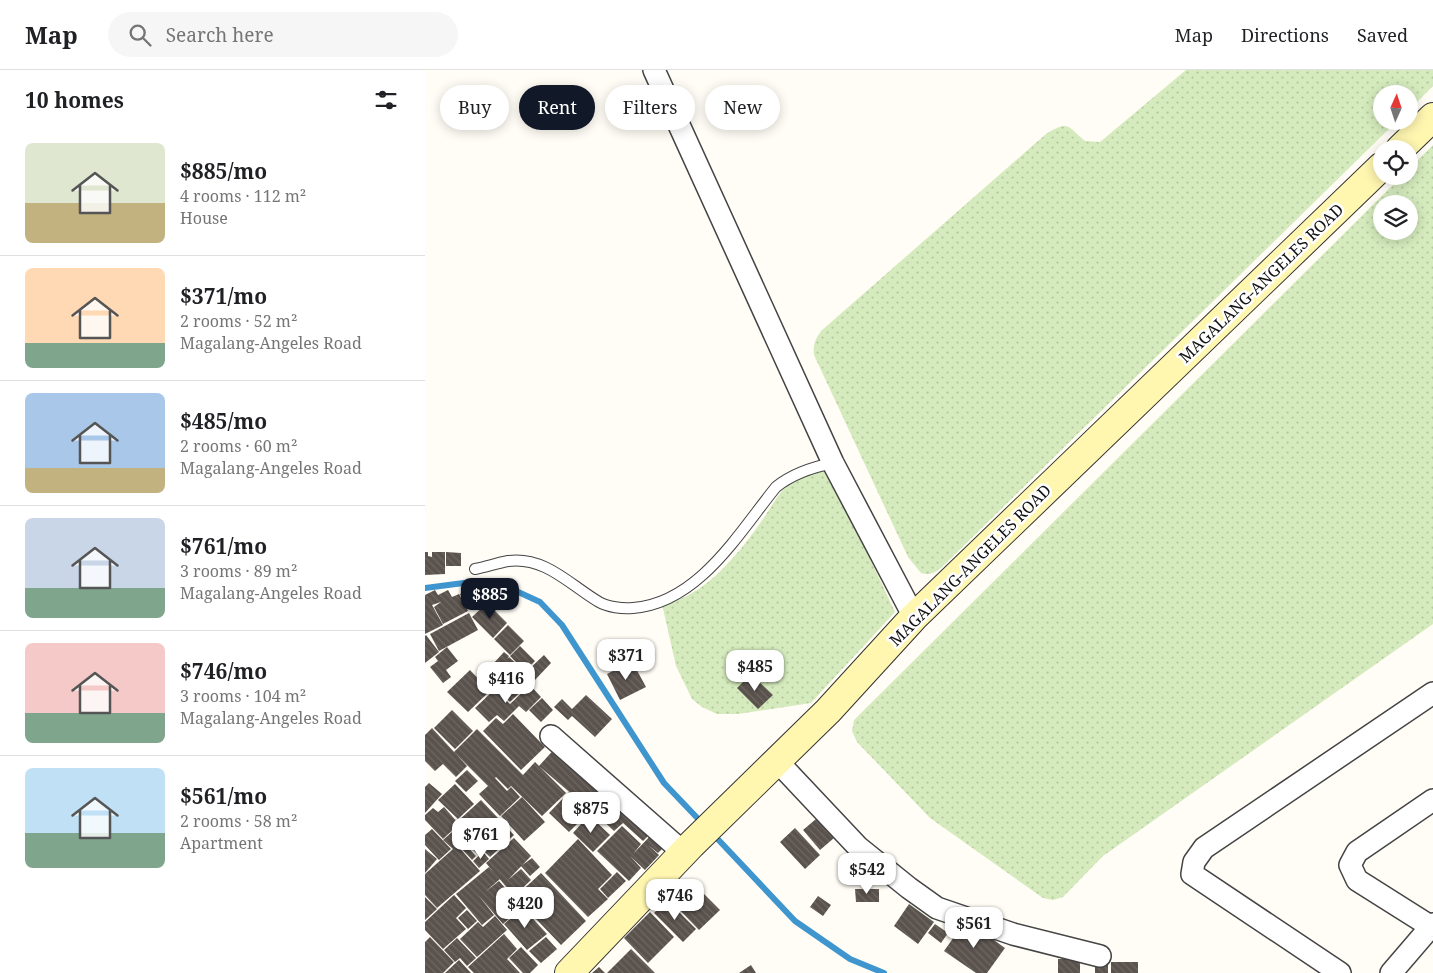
<!DOCTYPE html>
<html lang="en">
<head>
<meta charset="utf-8">
<style>
  :root { --surface:#fff; --page:#f6f6f6; --text:#202124; --muted:#757577; --line:#e0e0e0; --accent:#111827 }
  body { margin:0; font-family:"Noto Serif",serif; background:var(--page); color:var(--text); height:100vh; display:flex; flex-direction:column; font-size:19px; white-space:nowrap }
  * { box-sizing:border-box; margin:0 }
  p { font-size:16px; color:var(--muted) }
  .icon { flex:none; width:28px; height:28px; fill:none; stroke:currentColor; stroke-width:2; stroke-linecap:round; stroke-linejoin:round }
  .map { position:relative; flex:1; overflow:hidden }
  .drawer { display:flex; flex-direction:column; background:var(--surface); width:425px }
  .drawer>* { flex:none }
  .top-card { position:absolute; left:15px; top:15px; width:475px; height:45px; display:flex; gap:10px }
  .needle { width:32px; rotate:3deg }
  .controls { position:absolute; left:948px; top:15px; display:grid; gap:10px }
  .controls a { display:grid; place-items:center; width:45px; height:45px; border-radius:50%; background:var(--surface); box-shadow:0 2px 12px #0003; font-size:25px }
  .price { position:absolute; translate:-50% -42px; padding:0 11px; border-radius:10px; background:#fff; color:#222; font-size:16px; line-height:32px; filter:drop-shadow(0 1px 2px #0008) }
  .price::after { content:''; position:absolute; left:50%; top:30px; width:15px; height:11px; margin-left:-8px; background:inherit; clip-path:polygon(0 0,100% 0,50% 100%) }
  .price.on { background:var(--accent); color:#fff }
  ul { padding:0; list-style:none }
  li { display:flex; align-items:center; gap:15px; height:125px; padding:0 25px }
  li+li { border-top:1px solid var(--line) }
  li span { display:grid; place-items:center; flex:none; width:140px; height:100px; border-radius:8px; color:#555 }
  li>.icon { margin-inline-start:auto }
  span .icon { width:60px; height:60px; fill:#fffc; stroke-width:1 }
  li b { font-size:21px }
  h2 { display:flex; justify-content:space-between; align-items:center; height:60px; padding:0 25px; font-size:21px }
  .chip { padding:0 18px; border-radius:22px; background:var(--surface); box-shadow:0 2px 12px #0003; font-size:18px; line-height:45px }
  .chip.on { background:var(--accent); color:#fff }
  header { display:flex; align-items:center; gap:30px; box-sizing:border-box; height:70px; padding:0 25px; background:var(--surface); border-bottom:1px solid var(--line) }
  header strong { font-size:24px }
  nav { display:flex; gap:28px; margin-inline-start:auto; font-size:18px }
  .search { width:350px; height:45px; background:var(--page); display:flex; align-items:center; gap:12px; box-sizing:border-box; padding:0 18px; border-radius:28px; color:var(--muted); font-size:19px }
  main { display:flex; flex:1; min-height:0 }
  .map>svg:first-child { display:block }
  .grass { fill:url(#grass-dots); fill-rule:evenodd }
  .lines { fill:none; stroke-linecap:round; stroke-linejoin:round }
  .stream { stroke:#3f96cf; stroke-width:6 }
  .building { fill:url(#building-back-hatch) }
  .lane-casing { stroke:#444; stroke-width:12 }
  .street-casing { stroke:#444; stroke-width:24 }
  .secondary-casing { stroke:#333; stroke-width:30 }
  .lane { stroke:#fff; stroke-width:10 }
  .street { stroke:#fff; stroke-width:21 }
  .secondary { stroke:#fff6b0; stroke-width:28 }
  .labels { text-anchor:middle; dominant-baseline:central; stroke-width:5; stroke-linejoin:round; paint-order:stroke }
  .street-label { font-size:16px; fill:#111; stroke:#fff }
</style>
</head>
<body>
<header>
<strong>Map</strong>
<div class="search"><svg class="icon" aria-label="search" viewBox="0 0 24 24"><circle cx="10" cy="10" r="6"/><path d="M15 15l6 6"/></svg>Search here</div>
<nav><a>Map</a><a>Directions</a><a>Saved</a></nav>
</header>
<main>
<section class="drawer">
<h2>10 homes<svg class="icon" aria-label="filters" viewBox="0 0 24 24"><path d="M4 7h16M4 17h16"/><circle cx="9" cy="7" r="2"/><circle cx="15" cy="17" r="2"/></svg></h2>
<ul>
<li><span style="background:linear-gradient(#dfe7d0 60%,#c2b280 0)"><svg class="icon" aria-label="home" viewBox="0 0 24 24"><path d="M3 11l9-7 9 7M6 9v11h12V9"/></svg></span><div><b>$885/mo</b><p>4 rooms · 112 m²</p><p>House</p></div></li>
<li><span style="background:linear-gradient(#ffd9b3 75%,#7fa58c 0)"><svg class="icon" aria-label="home" viewBox="0 0 24 24"><path d="M3 11l9-7 9 7M6 9v11h12V9"/></svg></span><div><b>$371/mo</b><p>2 rooms · 52 m²</p><p>Magalang-Angeles Road</p></div></li>
<li><span style="background:linear-gradient(#a9c7e8 75%,#c2b280 0)"><svg class="icon" aria-label="home" viewBox="0 0 24 24"><path d="M3 11l9-7 9 7M6 9v11h12V9"/></svg></span><div><b>$485/mo</b><p>2 rooms · 60 m²</p><p>Magalang-Angeles Road</p></div></li>
<li><span style="background:linear-gradient(#c9d6e8 70%,#7fa58c 0)"><svg class="icon" aria-label="home" viewBox="0 0 24 24"><path d="M3 11l9-7 9 7M6 9v11h12V9"/></svg></span><div><b>$761/mo</b><p>3 rooms · 89 m²</p><p>Magalang-Angeles Road</p></div></li>
<li><span style="background:linear-gradient(#f6c9c9 70%,#7fa58c 0)"><svg class="icon" aria-label="home" viewBox="0 0 24 24"><path d="M3 11l9-7 9 7M6 9v11h12V9"/></svg></span><div><b>$746/mo</b><p>3 rooms · 104 m²</p><p>Magalang-Angeles Road</p></div></li>
<li><span style="background:linear-gradient(#bfe0f5 65%,#7fa58c 0)"><svg class="icon" aria-label="home" viewBox="0 0 24 24"><path d="M3 11l9-7 9 7M6 9v11h12V9"/></svg></span><div><b>$561/mo</b><p>2 rooms · 58 m²</p><p>Apartment</p></div></li>
</ul>
</section>
<div class="map">
<svg width="1008" height="903" viewBox="0 0 1008 903">
  <defs>
    <pattern id="grass-dots" width="8" height="8" patternUnits="userSpaceOnUse" patternTransform="scale(1.25)"><rect width="8" height="8" fill="#d5ebbd"/><path d="M2 2h.1M6 6h.1" fill="none" stroke="#b6c8a1" stroke-width="1.8" stroke-linecap="round"/></pattern>
    <pattern id="building-back-hatch" width="6" height="6" patternUnits="userSpaceOnUse" patternTransform="scale(1.25)"><rect width="6" height="6" fill="#5a524d"/><path d="M-1 5l2 2M0 0l6 6M5-1l2 2" fill="none" stroke="#6d6662"/></pattern>
  </defs>
  <rect width="100%" height="100%" fill="#fffdf5"/>
  <path class="grass" d="M 761,0 L 1008,0 L 1008,16 L 984,40 L 984,24 L 956,24 L 956,51 L 972,51 L 521,493 C 513,501 508,506 496,503 L 483,487 L 389,285 C 388,274 390,270 396,261 L 621,64 C 644,50 642,56 660,71 L 675,72 Z
    M 1008,75 L 1008,554 L 678,786 L 638,827 L 628,830 L 618,828 L 505,748 L 432,672 L 427,661 L 429,650 L 977,106 L 984,106 L 984,99 ZM 956,134 L 984,134 L 984,161 L 956,161 Z
    M 398,400 L 405,403 L 470,542 L 386,633 L 313,644 L 292,644 L 277,637 L 267,629 L 251,596 L 237,534 C 279,529 318,479 340,446 C 349,433 357,416 372,407 C 379,403 390,402 398,400 Z"/>
  <g class="lines">
    <path class="stream" d="M 0,518 L 54,511 L 76,514 L 115,532 L 137,555 L 239,713 L 278,754
      M 287,763 L 370,851 L 425,889 L 459,903"/>
  </g>
  <path class="building" d="M 0,482 L 3,482 L 3,486 L 7,487 L 7,482 L 20,482 L 20,504 L 0,505 Z
    M 21,482 L 36,483 L 36,496 L 21,496 Z
    M 49,517 L 56,530 L 41,537 L 35,524 Z
    M 10,520 L 13,525 L 23,520 L 27,527 L 34,524 L 43,541 L 18,554 L 9,537 L 16,532 L 7,535 L 18,555 L 0,564 L 0,525 Z
    M 62,533 L 82,553 L 68,568 L 47,547 Z
    M 44,543 L 53,560 L 14,581 L 5,564 Z
    M 83,555 L 99,571 L 85,585 L 69,569 Z
    M 1,565 L 14,582 L 0,593 L 0,566 Z
    M 95,576 L 110,591 L 100,601 L 85,586 Z
    M 22,577 L 33,591 L 21,600 L 26,607 L 18,613 L 5,597 L 13,591 L 10,587 Z
    M 79,582 L 84,586 L 82,589 L 84,587 L 93,595 L 79,608 L 67,595 Z
    M 119,585 L 126,593 L 109,611 L 101,602 Z
    M 207,591 L 221,617 L 195,630 L 182,604 Z
    M 92,597 L 106,612 L 85,632 L 71,618 Z
    M 45,600 L 65,621 L 43,642 L 22,622 Z
    M 326,604 L 348,625 L 333,639 L 312,618 Z
    M 105,615 L 116,627 L 101,642 L 94,636 L 79,651 L 72,645 L 64,652 L 50,638 L 70,619 L 85,634 Z
    M 161,625 L 187,649 L 170,667 L 147,646 L 143,650 L 129,637 L 137,629 L 147,639 Z
    M 117,628 L 128,640 L 116,652 L 104,640 Z
    M 27,640 L 48,661 L 30,679 L 9,658 Z
    M 88,644 L 120,677 L 96,700 L 58,661 L 71,648 L 78,654 Z
    M 7,658 L 42,696 L 31,707 L 18,694 L 10,701 L 0,691 L 0,665 Z
    M 52,659 L 98,705 L 110,692 L 141,723 L 117,746 L 86,716 L 83,719 L 71,707 L 70,708 L 82,721 L 86,717 L 95,727 L 75,746 L 54,724 L 63,716 L 29,682 Z
    M 133,675 L 182,716 L 163,738 L 114,696 Z
    M 42,700 L 53,711 L 41,722 L 30,711 Z
    M 4,713 L 17,724 L 0,743 L 0,717 Z
    M 30,714 L 49,734 L 33,749 L 13,730 Z
    M 144,722 L 164,742 L 144,762 L 124,743 Z
    M 97,727 L 120,752 L 99,771 L 76,746 Z
    M 183,728 L 227,762 L 218,771 L 198,753 L 189,761 L 169,742 Z
    M 56,730 L 89,765 L 65,787 L 58,780 L 53,785 L 38,769 L 32,775 L 55,801 L 12,838 L 0,825 L 0,804 L 28,779 L 18,770 L 36,754 L 42,762 L 37,768 L 44,762 L 33,751 Z
    M 19,737 L 34,754 L 18,769 L 0,750 L 0,745 L 8,738 L 13,742 Z
    M 164,745 L 185,765 L 168,782 L 148,763 Z
    M 391,749 L 409,768 L 395,780 L 378,760 Z
    M 197,756 L 216,774 L 208,784 L 228,763 L 241,775 L 233,783 L 223,775 L 234,785 L 220,800 L 205,786 L 216,798 L 204,811 L 172,781 Z
    M 370,758 L 395,785 L 380,799 L 355,772 Z
    M 7,759 L 26,779 L 14,790 L 0,775 L 0,765 Z
    M 89,768 L 106,786 L 83,810 L 96,799 L 106,810 L 89,826 L 61,793 Z
    M 153,769 L 187,805 L 173,819 L 183,829 L 163,847 L 120,803 Z
    M 39,773 L 51,786 L 47,790 L 35,777 Z
    M 0,779 L 12,789 L 0,803 Z
    M 58,782 L 64,789 L 54,798 L 48,791 Z
    M 107,788 L 115,797 L 105,806 L 96,796 Z
    M 64,797 L 75,809 L 60,822 L 74,811 L 97,837 L 78,854 L 54,826 L 69,845 L 57,855 L 31,824 Z
    M 192,802 L 201,811 L 183,828 L 175,819 Z
    M 116,803 L 161,851 L 136,875 L 90,827 Z
    M 264,809 L 295,840 L 274,860 L 243,828 Z
    M 430,819 L 454,819 L 454,832 L 431,832 Z
    M 29,825 L 41,838 L 31,848 L 41,859 L 18,879 L 0,860 L 0,852 Z
    M 393,826 L 406,835 L 398,846 L 385,837 Z
    M 0,827 L 12,839 L 0,850 Z
    M 242,830 L 271,859 L 258,872 L 229,843 Z
    M 484,834 L 509,852 L 493,874 L 469,856 Z
    M 98,838 L 122,864 L 102,880 L 79,854 Z
    M 42,840 L 52,851 L 43,859 L 33,848 Z
    M 225,842 L 249,867 L 223,893 L 199,868 Z
    M 70,846 L 82,860 L 52,887 L 35,869 L 53,852 L 58,857 Z
    M 541,850 L 580,878 L 562,903 L 551,903 L 519,881 Z
    M 510,854 L 523,863 L 516,873 L 503,863 Z
    M 79,864 L 92,879 L 82,889 L 95,903 L 49,903 L 43,897 Z
    M 5,867 L 29,892 L 18,903 L 0,903 L 0,872 Z
    M 121,867 L 132,879 L 116,893 L 104,881 Z
    M 32,868 L 51,888 L 42,896 L 35,888 L 30,892 L 19,880 Z
    M 96,877 L 113,895 L 105,903 L 98,903 L 84,888 Z
    M 206,879 L 230,903 L 182,903 Z
    M 633,889 L 655,889 L 655,903 L 633,903 Z
    M 34,890 L 46,903 L 20,903 Z
    M 670,891 L 683,891 L 683,903 L 670,903 Z
    M 686,892 L 713,892 L 713,903 L 686,903 Z
    M 326,895 L 331,903 L 314,903 Z
    M 174,897 L 180,903 L 167,903 Z"/>
  <g class="lines">
    <defs>
      <path id="lane" d="M 50,499 C 61,497 72,493 83,491 C 120,486 145,515 174,532 C 183,537 197,539 208,538 C 273,533 313,464 351,417 C 367,404 388,397 408,393"/>
      <path id="street" d="M 229,0 L 408,393 L 489,547
        M 126,666 L 259,783
        M 352,691 L 433,777 L 484,818 L 512,838 L 588,864 L 675,886
        M 1005,856 L 932,810 L 925,795 L 932,782 L 1008,730
        M 915,903 L 767,804 L 769,792 L 779,778 L 1008,623
        M 966,903 L 1008,854"/>
      <path id="secondary" d="M 975,79 L 1008,47
        M 144,903 L 266,775 L 403,641 L 489,547 L 956,97"/>
    </defs>
    <use href="#lane" class="lane-casing"/>
    <use href="#street" class="street-casing"/>
    <use href="#secondary" class="secondary-casing"/>
    <use href="#lane" class="lane"/>
    <use href="#street" class="street"/>
    <use href="#secondary" class="secondary"/>
  </g>
  <g class="labels">
    <g class="street-label">
      <text transform="translate(836 213) rotate(-44)">MAGALANG-ANGELES ROAD</text>
      <text transform="translate(545 495) rotate(-45)">MAGALANG-ANGELES ROAD</text>
    </g>
  </g>
</svg>
<div class="controls">
<a><svg class="needle" viewBox="-14 -14 28 28"><path d="M0-13l5 13h-10z" fill="#e53935"/><path d="M0 13l5-13h-10z" fill="#757577"/></svg></a>
<a><svg class="icon" aria-label="locate" viewBox="0 0 24 24"><circle cx="12" cy="12" r="6"/><path d="M12 2v4M12 18v4M2 12h4M18 12h4"/></svg></a>
<a><svg class="icon" aria-label="layers" viewBox="0 0 24 24"><path d="M12 4l9 5-9 5-9-5zM3 14l9 5 9-5"/></svg></a>
</div>
<b class="price on" style="left:65px;top:550px">$885</b>
<b class="price" style="left:201px;top:611px">$371</b>
<b class="price" style="left:330px;top:622px">$485</b>
<b class="price" style="left:81px;top:634px">$416</b>
<b class="price" style="left:166px;top:764px">$875</b>
<b class="price" style="left:56px;top:790px">$761</b>
<b class="price" style="left:442px;top:825px">$542</b>
<b class="price" style="left:250px;top:851px">$746</b>
<b class="price" style="left:100px;top:859px">$420</b>
<b class="price" style="left:549px;top:879px">$561</b>
<div class="top-card">
<a class="chip">Buy</a>
<a class="chip on">Rent</a>
<a class="chip">Filters</a>
<a class="chip">New</a>
</div>
</div>
</main>
</body>
</html>
